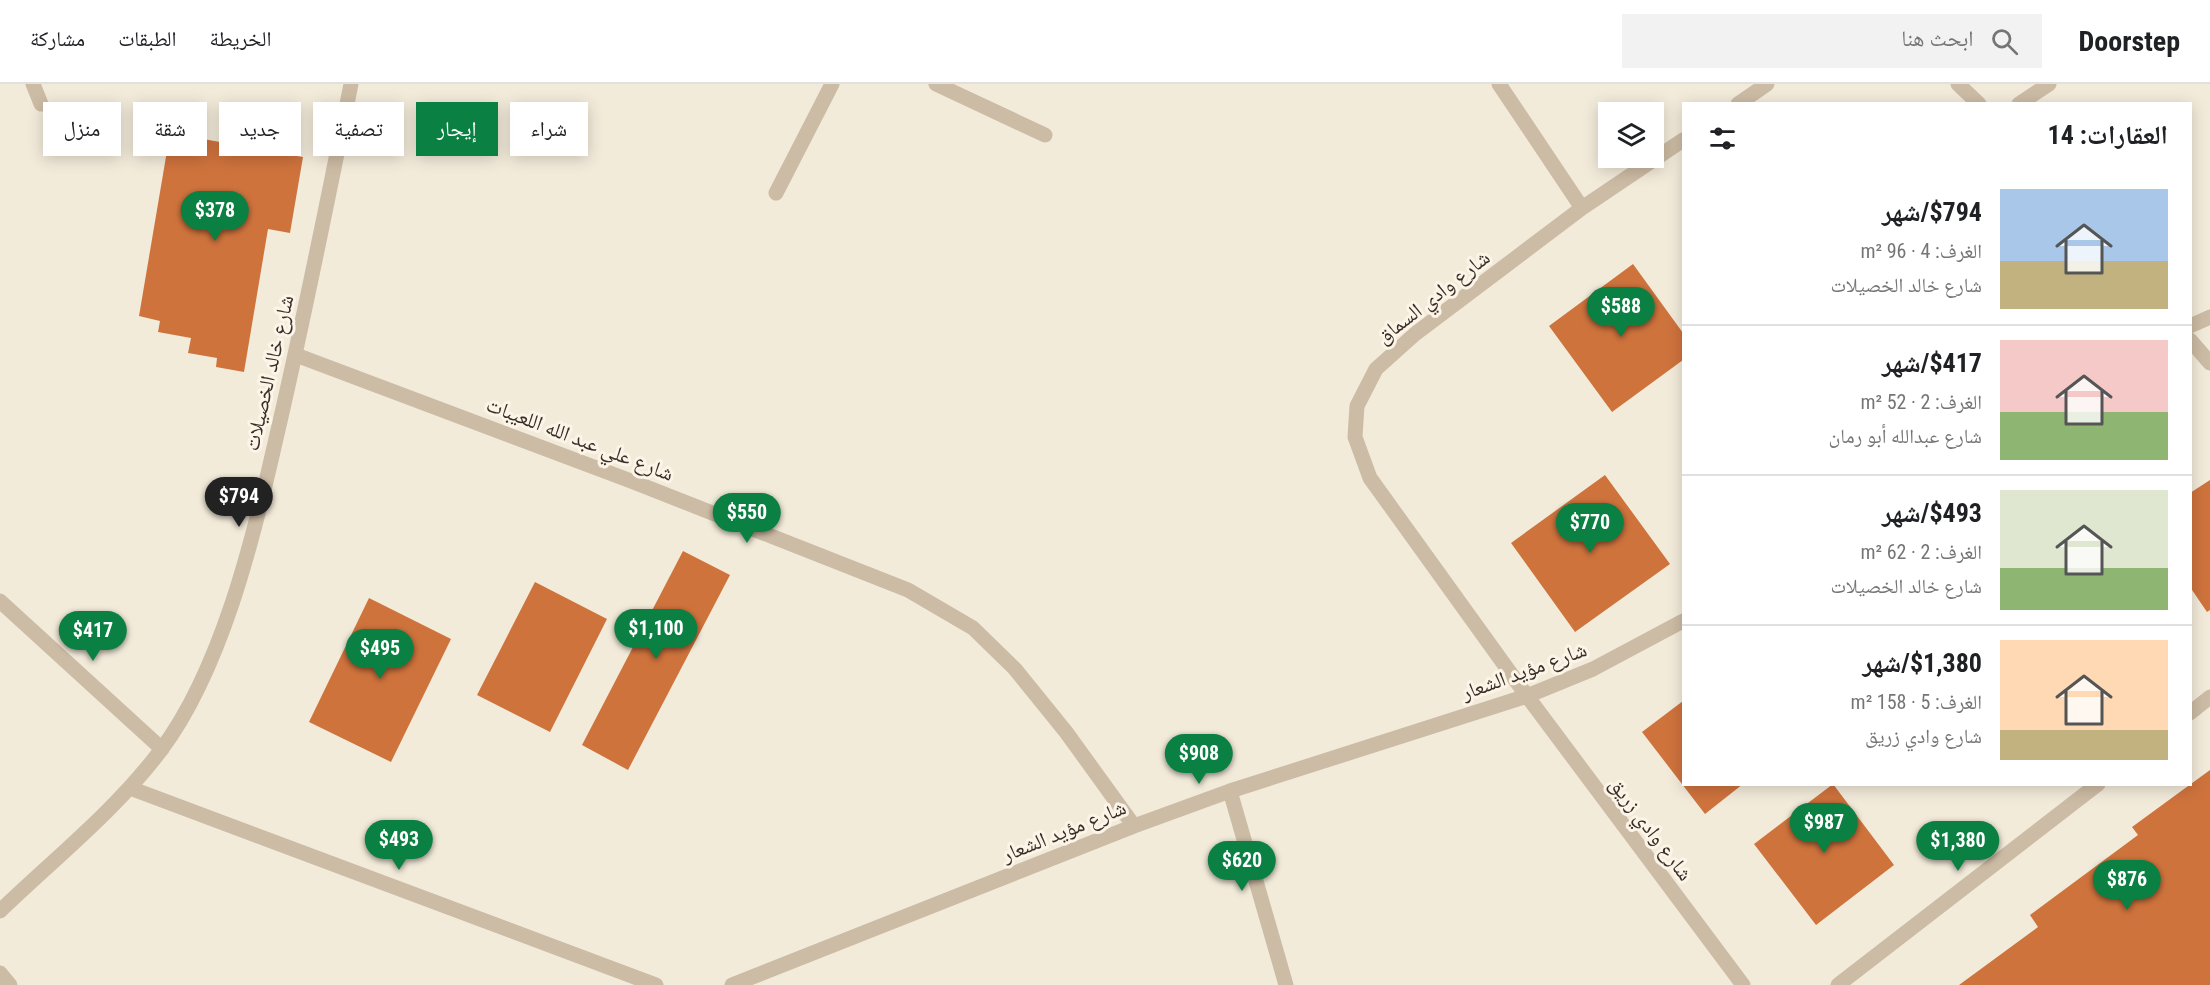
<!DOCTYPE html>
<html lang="ar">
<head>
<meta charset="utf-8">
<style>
  :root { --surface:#fff; --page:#f2f2f2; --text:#202124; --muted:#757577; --line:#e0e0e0; --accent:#0b8043 }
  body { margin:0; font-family:"Roboto Condensed","Noto Naskh Arabic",sans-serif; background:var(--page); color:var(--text); direction:rtl; height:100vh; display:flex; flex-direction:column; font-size:22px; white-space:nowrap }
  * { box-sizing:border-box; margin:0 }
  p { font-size:20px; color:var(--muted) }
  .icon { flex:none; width:33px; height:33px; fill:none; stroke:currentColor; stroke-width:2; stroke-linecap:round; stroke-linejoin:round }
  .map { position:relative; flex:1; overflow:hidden; direction:ltr }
  .details { position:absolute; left:1682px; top:18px; width:510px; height:684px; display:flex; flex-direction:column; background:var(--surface); border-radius:0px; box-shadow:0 3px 15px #0003; direction:rtl }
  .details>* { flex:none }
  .guide { position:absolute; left:18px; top:18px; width:570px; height:54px; direction:rtl; display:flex; gap:12px }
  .controls { position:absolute; left:1598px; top:18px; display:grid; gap:12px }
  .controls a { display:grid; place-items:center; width:66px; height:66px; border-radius:0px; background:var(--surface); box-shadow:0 3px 15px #0003; font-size:30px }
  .price { position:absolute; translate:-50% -51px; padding:0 14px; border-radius:21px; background:var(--accent); color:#fff; font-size:20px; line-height:39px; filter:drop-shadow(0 2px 3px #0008) }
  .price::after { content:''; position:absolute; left:50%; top:36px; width:18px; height:14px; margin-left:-9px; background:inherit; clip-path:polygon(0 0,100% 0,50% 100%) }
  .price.current { background:#222; color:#fff }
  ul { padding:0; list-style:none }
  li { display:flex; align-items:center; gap:18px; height:150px; padding:0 24px }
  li+li { border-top:2px solid var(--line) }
  li span { display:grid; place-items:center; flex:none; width:168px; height:120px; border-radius:0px; color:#555 }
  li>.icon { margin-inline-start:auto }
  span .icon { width:72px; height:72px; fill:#fffc; stroke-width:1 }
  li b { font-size:26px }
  h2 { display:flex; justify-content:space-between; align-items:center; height:72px; padding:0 24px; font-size:26px }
  .tag { padding:0 21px; border-radius:0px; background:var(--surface); box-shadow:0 3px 15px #0003; font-size:21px; line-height:54px }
  .tag.current { background:var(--accent); color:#fff }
  header { display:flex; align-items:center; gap:36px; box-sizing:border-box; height:84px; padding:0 30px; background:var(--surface); border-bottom:2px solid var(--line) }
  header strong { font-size:28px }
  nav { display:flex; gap:33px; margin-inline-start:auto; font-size:21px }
  .search { width:420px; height:54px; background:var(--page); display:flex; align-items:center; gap:15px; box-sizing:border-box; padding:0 21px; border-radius:0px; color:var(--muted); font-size:22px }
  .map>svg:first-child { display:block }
  .building { fill:#cf733d }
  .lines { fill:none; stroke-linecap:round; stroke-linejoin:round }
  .service { stroke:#cdbca5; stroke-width:15 }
  .minor { stroke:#cdbca5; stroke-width:15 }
  .tertiary { stroke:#cdbca5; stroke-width:15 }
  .labels { text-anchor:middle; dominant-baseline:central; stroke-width:6; stroke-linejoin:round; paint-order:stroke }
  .street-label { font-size:21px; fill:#382e27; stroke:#fbf4e7 }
</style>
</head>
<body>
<header>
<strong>Doorstep</strong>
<div class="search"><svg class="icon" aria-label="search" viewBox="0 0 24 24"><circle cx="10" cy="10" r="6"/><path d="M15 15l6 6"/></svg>ابحث هنا</div>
<nav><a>الخريطة</a><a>الطبقات</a><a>مشاركة</a></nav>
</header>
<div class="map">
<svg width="2210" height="901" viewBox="0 0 2210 901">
  <rect width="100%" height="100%" fill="#f3ebda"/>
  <path class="building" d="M 170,49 L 303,73 L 290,149 L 268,145 L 244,288 L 216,283 L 217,274 L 188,269 L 191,254 L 158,248 L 160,237 L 139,232 Z
    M 1633,180 L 1683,249 L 1683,276 L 1612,328 L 1549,242 Z
    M 1605,391 L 1670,480 L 1575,548 L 1511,459 Z
    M 2210,396 L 2210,526 L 2207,528 L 2190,503 L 2190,409 Z
    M 683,467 L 730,491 L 628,686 L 582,661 Z
    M 535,498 L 607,535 L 550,648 L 477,611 Z
    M 369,514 L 451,555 L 391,678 L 309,638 Z
    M 1683,617 L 1683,700 L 1743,700 L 1705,730 L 1642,648 Z
    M 2210,686 L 2210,901 L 1959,901 L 2038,843 L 2030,831 L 2138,751 L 2132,743 Z
    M 1833,700 L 1894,781 L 1816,841 L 1754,760 Z"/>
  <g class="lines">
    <path class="service" d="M 2190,242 L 2210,233"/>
    <path class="minor" d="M 33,0 L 41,20
      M 936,0 L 1045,51
      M 1499,0 L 1582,124
      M 1738,20 L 1767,0
      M 2019,20 L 2049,0
      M 1683,56 L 1582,124 L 1415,250 L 1376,285 L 1357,322 L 1355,353 L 1370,394 L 1527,612 L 1743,901
      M 776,109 L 832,0
      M 296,271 L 631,397 L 908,506 L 973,544 L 1015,585 L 1066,648 L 1134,742
      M 0,517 L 162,665
      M 2190,629 L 2210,613
      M 130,704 L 656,901
      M 1230,707 L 1286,901
      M 0,889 L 10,901
      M 732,901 L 1134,742 L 1230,707 L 1527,612 L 1593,585 L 1683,537
      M 1838,901 L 2098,700"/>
    <path class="tertiary" d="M 1958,0 L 1979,20
      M 2190,256 L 2210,279
      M 0,827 C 54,775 116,726 161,666 C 221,586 253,456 275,359 C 303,240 327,120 351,0"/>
  </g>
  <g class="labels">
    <g class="street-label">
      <text transform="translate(1433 213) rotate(-38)">شارع وادي السماق</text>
      <text transform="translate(269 289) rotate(-77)">شارع خالد الخصيلات</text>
      <text transform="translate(580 355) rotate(21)">شارع علي عبد الله اللعيبات</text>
      <text transform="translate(1524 587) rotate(-20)">شارع مؤيد الشعار</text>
      <text transform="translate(1651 745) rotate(53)">شارع وادي زريق</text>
      <text transform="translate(1064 747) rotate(-22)">شارع مؤيد الشعار</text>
    </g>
  </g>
</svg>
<div class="controls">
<a><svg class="icon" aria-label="layers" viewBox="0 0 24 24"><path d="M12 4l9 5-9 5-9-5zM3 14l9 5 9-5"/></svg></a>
</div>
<b class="price" style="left:215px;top:158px">$378</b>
<b class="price" style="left:1621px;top:254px">$588</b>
<b class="price current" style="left:239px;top:444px">$794</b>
<b class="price" style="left:747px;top:460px">$550</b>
<b class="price" style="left:1590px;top:470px">$770</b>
<b class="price" style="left:656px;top:576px">$1,100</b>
<b class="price" style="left:93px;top:578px">$417</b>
<b class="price" style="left:380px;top:596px">$495</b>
<b class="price" style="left:1199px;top:701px">$908</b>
<b class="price" style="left:1824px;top:770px">$987</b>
<b class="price" style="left:399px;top:787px">$493</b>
<b class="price" style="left:1958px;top:788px">$1,380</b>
<b class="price" style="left:1242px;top:808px">$620</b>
<b class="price" style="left:2127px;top:827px">$876</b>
<div class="guide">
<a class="tag">شراء</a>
<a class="tag current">إيجار</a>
<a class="tag">تصفية</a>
<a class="tag">جديد</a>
<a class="tag">شقة</a>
<a class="tag">منزل</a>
</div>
<section class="details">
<h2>العقارات: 14<svg class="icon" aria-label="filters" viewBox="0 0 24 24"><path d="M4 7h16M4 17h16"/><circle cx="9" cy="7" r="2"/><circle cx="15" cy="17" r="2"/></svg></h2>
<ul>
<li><span style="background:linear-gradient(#a9c7e8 60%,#c2b280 0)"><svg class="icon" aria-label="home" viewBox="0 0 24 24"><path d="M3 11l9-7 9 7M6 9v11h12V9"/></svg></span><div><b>$794/شهر</b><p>الغرف: 4 · 96 m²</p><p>شارع خالد الخصيلات</p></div></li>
<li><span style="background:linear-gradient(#f6c9c9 60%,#8fb573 0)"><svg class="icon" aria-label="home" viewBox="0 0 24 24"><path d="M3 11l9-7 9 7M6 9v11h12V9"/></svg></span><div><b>$417/شهر</b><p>الغرف: 2 · 52 m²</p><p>شارع عبدالله أبو رمان</p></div></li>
<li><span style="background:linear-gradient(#dfe7d0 65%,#8fb573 0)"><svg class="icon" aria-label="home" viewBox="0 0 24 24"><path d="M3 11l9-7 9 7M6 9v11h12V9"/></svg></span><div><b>$493/شهر</b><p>الغرف: 2 · 62 m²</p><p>شارع خالد الخصيلات</p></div></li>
<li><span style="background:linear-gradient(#ffd9b3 75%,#c2b280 0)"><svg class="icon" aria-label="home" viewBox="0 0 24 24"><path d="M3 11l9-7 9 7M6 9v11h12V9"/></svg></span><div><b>$1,380/شهر</b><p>الغرف: 5 · 158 m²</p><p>شارع وادي زريق</p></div></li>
</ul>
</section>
</div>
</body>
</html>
